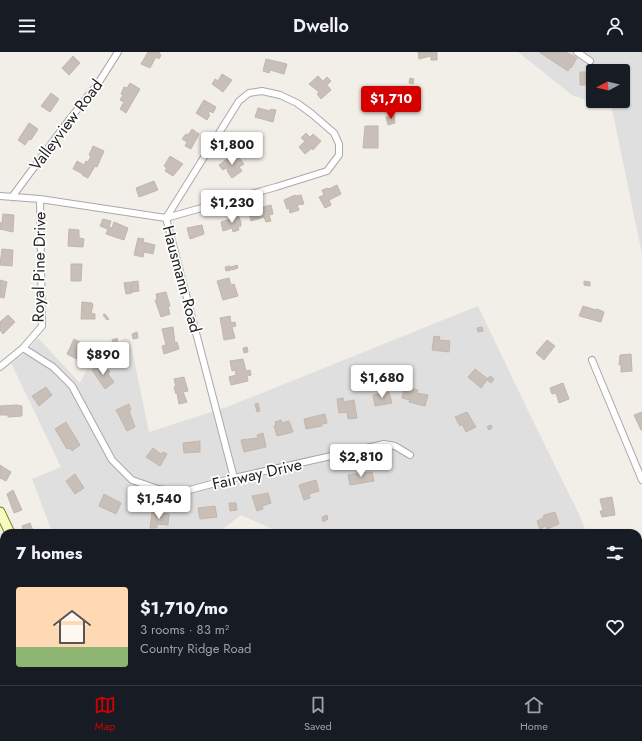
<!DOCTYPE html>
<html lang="en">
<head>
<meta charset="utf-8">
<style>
  :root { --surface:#171b24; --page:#242831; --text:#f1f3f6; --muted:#9ea1a6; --line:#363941; --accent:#d40000 }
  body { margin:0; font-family:Jost,sans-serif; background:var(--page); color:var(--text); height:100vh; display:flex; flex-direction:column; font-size:15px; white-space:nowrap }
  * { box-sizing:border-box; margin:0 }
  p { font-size:13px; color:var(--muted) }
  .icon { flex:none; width:22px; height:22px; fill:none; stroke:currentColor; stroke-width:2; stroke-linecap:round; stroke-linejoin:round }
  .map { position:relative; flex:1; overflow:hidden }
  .side { position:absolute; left:0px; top:477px; width:642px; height:156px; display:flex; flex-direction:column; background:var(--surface); border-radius:12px 12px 0 0; box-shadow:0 1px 3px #0004 }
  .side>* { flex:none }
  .needle { width:26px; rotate:263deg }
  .buttons { position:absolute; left:586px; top:12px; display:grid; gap:8px }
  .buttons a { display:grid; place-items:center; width:44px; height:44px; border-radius:4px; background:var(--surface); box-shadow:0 1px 3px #0004; font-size:20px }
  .price { position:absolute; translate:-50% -34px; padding:0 9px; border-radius:4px; background:#fff; color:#222; font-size:13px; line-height:26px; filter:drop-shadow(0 1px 2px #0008) }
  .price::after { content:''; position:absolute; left:50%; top:24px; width:12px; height:9px; margin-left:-6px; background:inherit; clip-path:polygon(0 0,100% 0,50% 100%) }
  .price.current { background:var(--accent); color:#fff }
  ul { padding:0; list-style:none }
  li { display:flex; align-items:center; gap:12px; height:100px; padding:0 16px }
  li+li { border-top:1px solid var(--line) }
  li span { display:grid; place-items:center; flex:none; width:112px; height:80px; border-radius:4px; color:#555 }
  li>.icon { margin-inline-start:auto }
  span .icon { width:48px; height:48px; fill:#fffc; stroke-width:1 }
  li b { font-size:17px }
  h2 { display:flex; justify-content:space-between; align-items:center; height:48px; padding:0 16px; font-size:17px }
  header { display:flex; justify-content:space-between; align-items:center; height:52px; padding:0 16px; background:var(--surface); font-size:18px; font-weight:600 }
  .tabs { display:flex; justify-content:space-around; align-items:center; height:56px; border-top:1px solid var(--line); background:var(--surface); font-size:11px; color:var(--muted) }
  .tabs a { display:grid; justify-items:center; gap:2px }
  .tabs .current { color:var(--accent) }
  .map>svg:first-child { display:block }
  .residential { fill:#e0dfdf; fill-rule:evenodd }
  .building { fill:#c7bfb8; stroke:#c4b6ab }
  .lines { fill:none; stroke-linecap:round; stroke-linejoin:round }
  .street-casing { stroke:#a9a9a9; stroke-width:8 }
  .secondary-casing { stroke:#707d05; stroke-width:11 }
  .street { stroke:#fff; stroke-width:6 }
  .secondary { stroke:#f7fabf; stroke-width:9 }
  .labels { text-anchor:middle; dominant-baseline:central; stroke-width:3.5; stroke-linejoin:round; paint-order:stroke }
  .street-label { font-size:16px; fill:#222; stroke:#fff }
</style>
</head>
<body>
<header><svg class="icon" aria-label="menu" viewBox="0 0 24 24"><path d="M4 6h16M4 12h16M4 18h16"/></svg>Dwello<svg class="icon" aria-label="person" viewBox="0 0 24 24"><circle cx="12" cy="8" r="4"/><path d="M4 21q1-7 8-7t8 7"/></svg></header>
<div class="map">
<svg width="642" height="633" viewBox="0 0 642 633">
  <rect width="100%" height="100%" fill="#f2efe9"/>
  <path class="residential" d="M 518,0 L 642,0 L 642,202 L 612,57 L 572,43 ZM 593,19 L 623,19 L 623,49 L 593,49 Z
    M 478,254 L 534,371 L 577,458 L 587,481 L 281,481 L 241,463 L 224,476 L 223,481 L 139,481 L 51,477 L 32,427 L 61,415 L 11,311 L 26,300 L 38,286 L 80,331 L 91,310 L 125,286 L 130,288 L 149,380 L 227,355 Z
    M 638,586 L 642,593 L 642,633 L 582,633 L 575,629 L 638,629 Z"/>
  <path class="building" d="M 148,0 L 160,0 L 159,2 L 161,3 L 159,7 L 156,5 L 150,16 L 141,12 Z
    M 418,0 L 437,0 L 437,8 L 431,8 L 431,4 L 419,7 Z
    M 539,0 L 566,0 L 577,6 L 571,16 L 570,15 L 568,19 Z
    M 73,4 L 80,11 L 69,23 L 62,16 Z
    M 266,7 L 287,12 L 284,22 L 270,18 L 269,21 L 263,19 Z
    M 580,20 L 593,20 L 593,33 L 580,33 Z
    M 222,22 L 232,28 L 223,40 L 212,32 L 215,27 L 218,29 Z
    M 318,24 L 323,29 L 327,25 L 331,29 L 327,33 L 331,38 L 321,47 L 317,42 L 319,40 L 309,32 Z
    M 410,26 L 414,27 L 413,32 L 409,31 Z
    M 130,31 L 140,37 L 126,61 L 120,57 L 124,50 L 120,48 L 123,43 L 121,42 L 124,35 L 127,36 Z
    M 51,41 L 59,47 L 50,60 L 41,54 Z
    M 204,48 L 216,55 L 213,61 L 210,59 L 208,62 L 210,63 L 207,68 L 196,61 Z
    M 258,56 L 270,59 L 271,57 L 276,58 L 273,70 L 255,65 Z
    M 394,63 L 395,71 L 388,73 L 386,65 Z
    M 29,71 L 38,77 L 31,88 L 29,87 L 25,93 L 18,88 Z
    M 365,74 L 378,74 L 378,96 L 363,96 Z
    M 192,77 L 199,82 L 191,97 L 185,94 L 187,90 L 182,87 L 186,82 L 188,83 Z
    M 306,81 L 310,85 L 313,82 L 321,89 L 313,98 L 312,96 L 305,102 L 299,95 L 305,89 L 301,86 Z
    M 93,94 L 104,99 L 97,115 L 95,114 L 88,126 L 82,123 L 83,122 L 73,117 L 77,109 L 84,113 L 86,109 L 88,110 L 91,104 L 89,103 Z
    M 170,104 L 183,112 L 173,124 L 165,119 L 167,116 L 164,114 Z
    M 231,104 L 234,107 L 238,104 L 244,112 L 239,115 L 242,119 L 232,126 L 227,119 L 228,118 L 226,116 L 223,118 L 219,113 Z
    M 154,129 L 158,138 L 139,145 L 136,136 Z
    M 337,133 L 341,142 L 329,148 L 331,153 L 325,156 L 319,145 L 324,143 L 322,138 L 328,136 L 329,137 Z
    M 295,143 L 296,144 L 301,143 L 304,152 L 297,153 L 299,158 L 290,161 L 289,156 L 287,157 L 284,148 Z
    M 271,153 L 273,162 L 269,163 L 271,169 L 266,170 L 264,165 L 251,169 L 248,158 L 259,155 L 259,156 Z
    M 237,161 L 241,170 L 241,174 L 238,174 L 239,178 L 233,180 L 232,176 L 223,179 L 221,170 L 233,166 L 232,163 Z
    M 3,162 L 14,163 L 13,180 L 0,177 L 0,171 L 2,171 Z
    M 103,167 L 111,169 L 109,175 L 112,176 L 114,170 L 128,176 L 124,188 L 106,182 L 108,177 L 100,174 Z
    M 202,173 L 204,182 L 190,187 L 187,176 Z
    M 69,177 L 79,178 L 79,186 L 84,187 L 83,195 L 68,194 Z
    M 138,186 L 144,187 L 143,190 L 155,193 L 153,202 L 144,200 L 143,205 L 134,203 Z
    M 2,197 L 13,198 L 12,214 L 0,213 Z
    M 71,212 L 82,212 L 81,229 L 71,229 Z
    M 237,213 L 238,216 L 232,218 L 231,215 Z
    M 230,214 L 231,218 L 226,219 L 225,215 Z
    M 229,226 L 231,233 L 234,232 L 238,244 L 223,248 L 217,229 Z
    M 0,228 L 7,230 L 4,246 L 0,245 Z
    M 138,229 L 139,239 L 132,240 L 131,230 Z
    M 584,229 L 590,230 L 590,234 L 584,233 Z
    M 130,230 L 132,241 L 126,242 L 124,231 Z
    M 166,240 L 170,254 L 168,255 L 170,262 L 161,265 L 155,248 L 157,248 L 156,242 Z
    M 82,250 L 92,251 L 93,253 L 91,261 L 95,262 L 95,267 L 81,267 Z
    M 583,254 L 596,258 L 597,257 L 604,260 L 601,270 L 579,264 Z
    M 105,262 L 109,267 L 107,268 L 103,263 Z
    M 8,263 L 15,270 L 3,282 L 0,278 L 0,270 Z
    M 230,264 L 231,271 L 235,270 L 236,274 L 232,275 L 235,286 L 224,288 L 220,266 Z
    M 173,275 L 175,291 L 177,290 L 179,297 L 164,302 L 162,294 L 166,293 L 162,277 Z
    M 482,275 L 483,279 L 478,280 L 477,276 Z
    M 137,280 L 138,286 L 133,287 L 132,282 Z
    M 434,284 L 440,285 L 439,288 L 450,289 L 449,300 L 432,298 Z
    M 117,286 L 118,290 L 113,292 L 112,288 Z
    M 74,287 L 84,292 L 77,307 L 67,302 Z
    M 547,288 L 555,294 L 544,308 L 536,301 Z
    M 247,295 L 248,300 L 244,301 L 243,296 Z
    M 631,302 L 632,319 L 621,320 L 621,312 L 619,313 L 620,303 Z
    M 243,307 L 246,319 L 250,318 L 251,323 L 247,324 L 248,329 L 231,333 L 229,325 L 236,323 L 235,318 L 232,319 L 230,309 Z
    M 101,312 L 105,318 L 107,316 L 110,320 L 108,322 L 114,330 L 105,337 L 92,318 Z
    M 475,317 L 488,327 L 481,336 L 468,325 Z
    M 490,324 L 494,327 L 491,331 L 487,328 Z
    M 184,325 L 188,339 L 183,340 L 187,350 L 179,352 L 177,341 L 176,342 L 174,335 L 176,335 L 174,327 Z
    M 563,331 L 569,347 L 559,351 L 556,341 L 552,342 L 550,336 Z
    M 46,335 L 52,343 L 39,354 L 32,344 Z
    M 412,336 L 418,338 L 417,341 L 428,343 L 425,354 L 409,350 L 410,348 L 402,346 L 404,338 L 411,339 Z
    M 389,340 L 392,351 L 375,354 L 373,343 Z
    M 343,346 L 344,350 L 354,348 L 357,366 L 348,367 L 347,360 L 339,361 L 337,347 Z
    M 258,351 L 260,359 L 257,360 L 255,352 Z
    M 129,352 L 131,358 L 129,359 L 131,364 L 135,375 L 127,379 L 116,358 Z
    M 17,353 L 22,354 L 22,364 L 8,365 L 8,363 L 0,363 L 0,354 Z
    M 467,360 L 476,375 L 466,380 L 462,372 L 460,374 L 455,365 Z
    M 642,360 L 642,378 L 641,378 L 634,363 Z
    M 325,362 L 327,371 L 322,372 L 322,374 L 306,377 L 304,367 Z
    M 281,368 L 282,371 L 289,369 L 293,380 L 277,384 L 274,374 L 276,373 L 275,370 Z
    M 66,370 L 80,393 L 72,399 L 70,396 L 67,397 L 55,377 Z
    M 491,373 L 492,376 L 489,378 L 487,375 Z
    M 263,381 L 266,395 L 244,400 L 241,388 L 258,386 L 257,383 Z
    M 200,389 L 200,400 L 184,401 L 183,391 Z
    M 153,396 L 161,402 L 163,400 L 167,402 L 160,414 L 146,405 Z
    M 0,413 L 11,420 L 6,429 L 0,426 Z
    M 364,420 L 364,421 L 372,420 L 374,429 L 350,433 L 348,423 Z
    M 75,422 L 84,436 L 75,442 L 66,429 Z
    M 316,428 L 319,439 L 309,442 L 310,446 L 304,448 L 299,433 Z
    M 13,438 L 22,458 L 14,461 L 7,442 Z
    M 268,441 L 271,451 L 262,454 L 263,457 L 257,459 L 252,444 Z
    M 104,442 L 121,451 L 116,462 L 99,454 Z
    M 612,445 L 615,463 L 602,465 L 600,459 L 603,459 L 600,447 Z
    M 229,451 L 236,451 L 237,458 L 230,459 Z
    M 215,454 L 217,465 L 200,467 L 198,456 Z
    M 152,460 L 169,462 L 168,473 L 157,472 L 157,476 L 150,476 Z
    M 555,460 L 559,472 L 547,477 L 546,474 L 540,477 L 537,469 L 543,466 L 544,463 Z
    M 327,463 L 328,467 L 323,470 L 322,465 Z
    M 30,471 L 34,481 L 24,481 L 22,474 Z
    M 118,629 L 140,629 L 140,631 L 127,629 L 126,633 L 118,633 Z
    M 220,629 L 232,629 L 232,631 L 230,631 L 231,633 L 221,633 Z
    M 284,629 L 297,629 L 297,631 L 292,630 L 292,633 L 284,632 Z"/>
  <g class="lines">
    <defs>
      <path id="street" d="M 577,0 L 590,9
        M 262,39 L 280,43 L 297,51 L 312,62 L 334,81 L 339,92 L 339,103 L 327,119 L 276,135 L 166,166 L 239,49 L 249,41 Z
        M 0,144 L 40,147 L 166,166 L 234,426
        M 12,145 L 69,68 L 99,30 L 118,0
        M 23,296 L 53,315 L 72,334 L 112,408 L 132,428 L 158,437 L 182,440 L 234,426 L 384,392 L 395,394 L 410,403
        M 592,308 L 642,428
        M 0,315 L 23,296 L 42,274 L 40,147
        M 0,611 L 4,607
        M 259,633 L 259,629"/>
      <path id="secondary" d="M 0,460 L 10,481
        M 0,517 L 4,511
        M 436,629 C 475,633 517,626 557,633"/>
    </defs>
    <use href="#street" class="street-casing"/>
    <use href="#secondary" class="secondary-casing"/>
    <use href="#street" class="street"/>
    <use href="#secondary" class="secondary"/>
  </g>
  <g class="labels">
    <g class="street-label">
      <text transform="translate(66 73) rotate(-53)">Valleyview Road</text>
      <text transform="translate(39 215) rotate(-89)">Royal Pine Drive</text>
      <text transform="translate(182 227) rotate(75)">Hausmann Road</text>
      <text transform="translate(257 422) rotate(-13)">Fairway Drive</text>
    </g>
  </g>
</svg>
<div class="buttons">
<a><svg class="needle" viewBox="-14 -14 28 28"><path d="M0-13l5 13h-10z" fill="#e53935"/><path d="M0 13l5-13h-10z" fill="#9ea1a6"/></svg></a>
</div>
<b class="price current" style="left:391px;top:68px">$1,710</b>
<b class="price" style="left:232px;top:114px">$1,800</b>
<b class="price" style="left:232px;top:172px">$1,230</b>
<b class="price" style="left:103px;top:324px">$890</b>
<b class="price" style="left:382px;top:347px">$1,680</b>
<b class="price" style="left:361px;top:426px">$2,810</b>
<b class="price" style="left:159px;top:468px">$1,540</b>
<section class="side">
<h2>7 homes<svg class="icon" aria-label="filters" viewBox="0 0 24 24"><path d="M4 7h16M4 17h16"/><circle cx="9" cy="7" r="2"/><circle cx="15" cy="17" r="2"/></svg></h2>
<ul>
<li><span style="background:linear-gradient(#ffd9b3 75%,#8fb573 0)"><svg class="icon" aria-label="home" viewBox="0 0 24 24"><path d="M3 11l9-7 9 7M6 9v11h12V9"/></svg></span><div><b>$1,710/mo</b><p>3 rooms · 83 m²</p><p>Country Ridge Road</p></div><svg class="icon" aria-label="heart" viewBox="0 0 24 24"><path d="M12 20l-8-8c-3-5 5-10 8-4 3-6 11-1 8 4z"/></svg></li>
</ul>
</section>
</div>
<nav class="tabs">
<a class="current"><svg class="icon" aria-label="map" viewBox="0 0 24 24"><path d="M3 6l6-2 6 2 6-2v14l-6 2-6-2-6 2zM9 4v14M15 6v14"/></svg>Map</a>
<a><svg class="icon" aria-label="saved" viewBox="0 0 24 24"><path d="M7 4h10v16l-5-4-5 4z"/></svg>Saved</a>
<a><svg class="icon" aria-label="home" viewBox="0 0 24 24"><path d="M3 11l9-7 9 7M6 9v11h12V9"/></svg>Home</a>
</nav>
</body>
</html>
